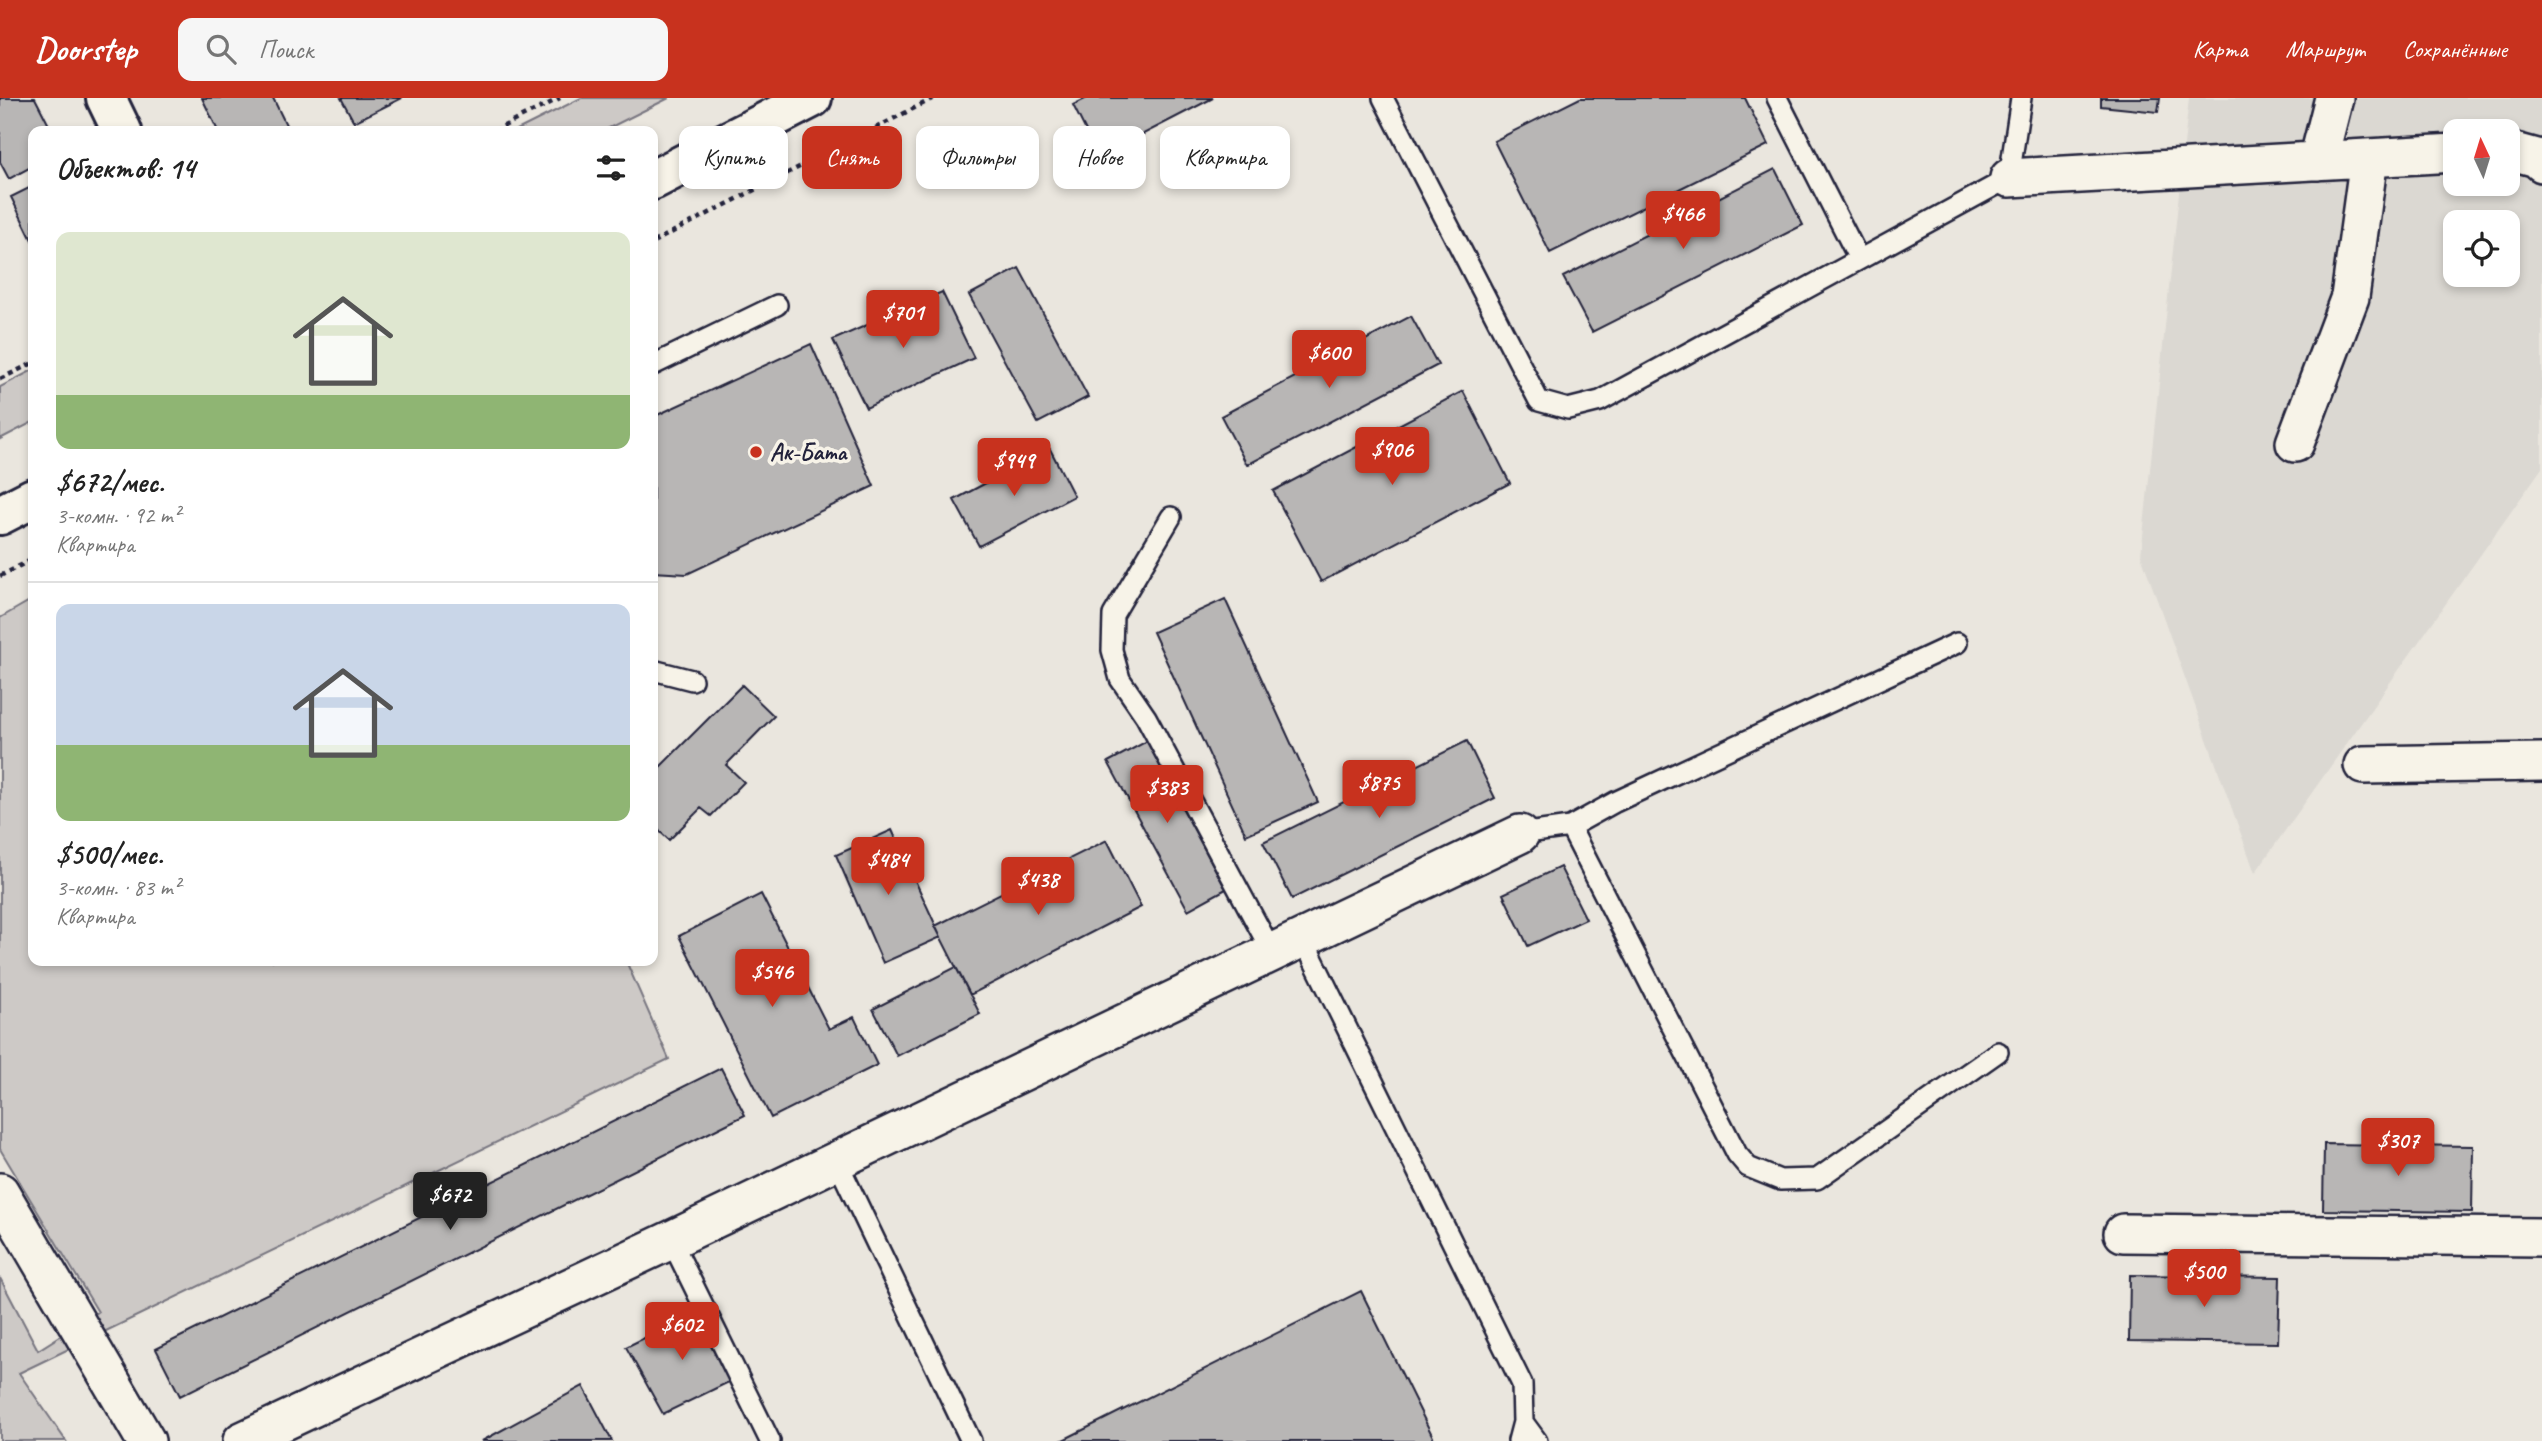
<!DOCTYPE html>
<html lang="ru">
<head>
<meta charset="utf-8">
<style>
  :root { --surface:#fff; --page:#f6f6f6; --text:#222; --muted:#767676; --line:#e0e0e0; --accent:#c8321e }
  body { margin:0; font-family:Caveat,sans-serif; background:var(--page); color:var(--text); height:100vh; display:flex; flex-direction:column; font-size:26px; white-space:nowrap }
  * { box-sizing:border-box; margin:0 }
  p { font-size:23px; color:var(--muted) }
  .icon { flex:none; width:38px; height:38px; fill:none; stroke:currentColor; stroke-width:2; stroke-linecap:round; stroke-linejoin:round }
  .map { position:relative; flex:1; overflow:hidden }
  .details { position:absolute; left:28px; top:28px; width:630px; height:840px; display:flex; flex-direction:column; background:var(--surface); border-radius:14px; box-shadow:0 4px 10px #0003 }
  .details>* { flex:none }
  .top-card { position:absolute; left:679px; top:28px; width:665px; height:63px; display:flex; gap:14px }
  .needle { width:46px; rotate:356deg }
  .fabs { position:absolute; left:2443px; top:21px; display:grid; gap:14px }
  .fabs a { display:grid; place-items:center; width:77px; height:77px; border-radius:14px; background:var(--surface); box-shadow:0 4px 10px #0003; font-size:35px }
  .price { position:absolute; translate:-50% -60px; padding:0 16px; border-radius:7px; background:var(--accent); color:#fff; font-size:23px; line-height:46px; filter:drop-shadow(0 2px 4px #0008) }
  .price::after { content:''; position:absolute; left:50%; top:42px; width:21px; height:16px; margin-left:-10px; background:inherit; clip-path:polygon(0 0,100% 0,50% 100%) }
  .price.selected { background:#222; color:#fff }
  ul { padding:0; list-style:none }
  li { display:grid; align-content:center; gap:14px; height:371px; padding:0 28px }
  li+li { border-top:2px solid var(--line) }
  li span { display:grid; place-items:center; height:217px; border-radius:14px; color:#555 }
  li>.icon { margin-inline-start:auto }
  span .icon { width:126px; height:126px; fill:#fffc; stroke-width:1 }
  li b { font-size:30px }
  h2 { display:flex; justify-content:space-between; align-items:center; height:84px; padding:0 28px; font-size:30px }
  .tag { padding:0 24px; border-radius:14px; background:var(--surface); box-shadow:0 4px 10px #0003; font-size:24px; line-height:63px }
  .tag.selected { background:var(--accent); color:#fff }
  header { display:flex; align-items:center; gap:42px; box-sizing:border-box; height:98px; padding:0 35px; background:var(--accent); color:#fff }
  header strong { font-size:33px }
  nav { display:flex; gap:38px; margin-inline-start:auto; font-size:24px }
  .search { width:490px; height:63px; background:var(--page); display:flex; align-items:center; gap:18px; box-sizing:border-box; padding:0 24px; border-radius:14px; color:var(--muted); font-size:26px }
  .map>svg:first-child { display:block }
  .built { fill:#dbd8d2; fill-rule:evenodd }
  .green { fill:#cdc9c6; stroke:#787680; stroke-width:2 }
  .building { fill:#b8b6b5; stroke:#22223b; stroke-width:2 }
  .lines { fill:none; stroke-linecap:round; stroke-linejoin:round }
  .service-casing { stroke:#22223b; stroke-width:24 }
  .minor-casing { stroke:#22223b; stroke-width:42 }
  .tertiary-casing { stroke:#22223b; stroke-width:44 }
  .trunk-casing { stroke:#22223b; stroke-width:44 }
  .path { stroke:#22223b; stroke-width:4.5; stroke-dasharray:5 5; stroke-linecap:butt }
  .service { stroke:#f7f3e8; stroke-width:19 }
  .minor { stroke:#f7f3e8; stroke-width:37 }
  .tertiary { stroke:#f7f3e8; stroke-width:38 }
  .trunk { stroke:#f7f3e8; stroke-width:38 }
  .poi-dot { fill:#c8321e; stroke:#f7f3e8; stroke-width:2.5 }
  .labels { text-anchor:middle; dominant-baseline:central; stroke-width:7; stroke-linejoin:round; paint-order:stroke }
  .poi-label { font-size:24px; font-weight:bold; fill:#22223b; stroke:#f7f3e8; text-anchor:start }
</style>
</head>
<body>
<header>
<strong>Doorstep</strong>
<div class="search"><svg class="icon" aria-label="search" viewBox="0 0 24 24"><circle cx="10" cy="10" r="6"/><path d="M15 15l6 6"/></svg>Поиск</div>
<nav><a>Карта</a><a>Маршрут</a><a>Сохранённые</a></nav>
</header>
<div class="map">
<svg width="2542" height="1343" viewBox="0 0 2542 1343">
  <rect width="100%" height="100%" fill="#eae6de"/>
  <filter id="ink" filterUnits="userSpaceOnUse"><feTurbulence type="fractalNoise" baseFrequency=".0143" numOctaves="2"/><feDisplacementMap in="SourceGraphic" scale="14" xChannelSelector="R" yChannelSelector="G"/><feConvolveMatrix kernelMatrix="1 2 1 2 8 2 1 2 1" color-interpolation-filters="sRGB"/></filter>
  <g filter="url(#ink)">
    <path class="built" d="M 2189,0 L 2542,0 L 2542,370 L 2255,775 L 2141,457 ZM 2455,33 L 2508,33 L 2508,86 L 2455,86 ZM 2455,124 L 2508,124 L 2508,177 L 2455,177 Z"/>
    <path class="green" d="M 581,0 L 669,0 L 603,33 L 515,33 Z
      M 33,272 L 33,324 L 0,341 L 0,289 Z
      M 33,501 L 33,863 L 626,863 L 669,961 L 19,1275 L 66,1343 L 0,1343 L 0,1180 L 38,1252 L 98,1214 L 0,1051 L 0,520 Z"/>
    <path class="building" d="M 0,0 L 35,0 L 52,33 L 33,33 L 33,68 L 9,81 L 0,64 Z
      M 202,0 L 273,0 L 289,33 L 218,33 Z
      M 341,0 L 402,0 L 354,24 Z
      M 1087,0 L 1213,0 L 1099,59 L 1073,7 Z
      M 1580,0 L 1745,0 L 1768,47 L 1550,155 L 1494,43 Z
      M 2101,0 L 2160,0 L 2158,14 L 2101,8 Z
      M 1775,71 L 1803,127 L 1592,234 L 1563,179 Z
      M 33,88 L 33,144 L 11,99 Z
      M 1019,170 L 1088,299 L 1038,325 L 969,197 Z
      M 942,194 L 974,260 L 866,310 L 833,242 Z
      M 1411,218 L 1438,267 L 1247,367 L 1221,318 Z
      M 811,246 L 874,388 L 687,476 L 653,474 L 653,319 Z
      M 1463,293 L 1510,385 L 1321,484 L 1273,393 Z
      M 1050,351 L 1074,398 L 979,448 L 954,402 Z
      M 1225,501 L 1318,704 L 1246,737 L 1153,534 Z
      M 742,587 L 774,618 L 726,667 L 744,684 L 711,718 L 701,710 L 669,742 L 653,727 L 653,676 Z
      M 1147,643 L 1226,791 L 1188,812 L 1108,664 Z
      M 1467,643 L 1495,700 L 1292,801 L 1263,744 Z
      M 892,732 L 941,839 L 883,865 L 836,757 Z
      M 1107,742 L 1141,809 L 970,897 L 935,828 Z
      M 1560,769 L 1586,821 L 1528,848 L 1503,796 Z
      M 761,796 L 829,931 L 854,919 L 877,967 L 771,1020 L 679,838 Z
      M 956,869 L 980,916 L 897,958 L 873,911 Z
      M 721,970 L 745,1017 L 180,1298 L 156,1251 Z
      M 2324,1046 L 2473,1048 L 2472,1114 L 2323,1112 Z
      M 2130,1177 L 2280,1179 L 2278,1245 L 2129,1243 Z
      M 1361,1193 L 1435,1343 L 1061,1343 Z
      M 701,1212 L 737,1280 L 663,1316 L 626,1249 Z
      M 583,1288 L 612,1343 L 482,1343 Z"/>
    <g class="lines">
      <defs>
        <path id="service" d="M 1383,0 L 1539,303 L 1568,311 L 1600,303 L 2009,80 L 2021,0
          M 1777,0 L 1859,161
          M 653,267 L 777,207
          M 1171,419 L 1113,517 L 1112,552 L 1120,581 L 1146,619 L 1272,854
          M 653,572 L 692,582
          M 1570,729 L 1737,1056 L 1748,1069 L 1780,1082 L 1817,1081 L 1998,954
          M 1520,736 L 1570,729 L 1615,704 L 1957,545
          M 1302,839 L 1522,1286 L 1523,1324 L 1518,1343
          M 836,1061 L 971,1343
          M 671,1142 L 770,1343
          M 1523,1324 L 1537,1343"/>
        <path id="minor" d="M 2508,52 L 2537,60 L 2542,65
          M 2318,63 L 2334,0
          M 2009,80 L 2455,55
          M 2295,345 L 2350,199 L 2369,60
          M 2363,667 L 2542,664
          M 0,1094 L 146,1343
          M 2123,1135 L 2542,1139
          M 242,1343 L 671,1142 L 1520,736"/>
        <path id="tertiary" d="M 106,0 L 122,33"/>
        <path id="trunk" d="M 653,82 L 812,0
          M 0,417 L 33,400"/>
      </defs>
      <use href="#service" class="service-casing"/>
      <use href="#minor" class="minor-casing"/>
      <use href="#tertiary" class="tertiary-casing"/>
      <use href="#trunk" class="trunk-casing"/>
      <path class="path" d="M 494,33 L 560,0
        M 653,144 L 934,0
        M 0,281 L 33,265
        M 0,478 L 33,461"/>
      <use href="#service" class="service"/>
      <use href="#minor" class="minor"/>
      <use href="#tertiary" class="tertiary"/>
      <use href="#trunk" class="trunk"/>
    </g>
  </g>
  <circle class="poi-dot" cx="756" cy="354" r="7"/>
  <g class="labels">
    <g class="poi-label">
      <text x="770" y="354">Ак-Бата</text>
    </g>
  </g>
</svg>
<div class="fabs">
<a><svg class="needle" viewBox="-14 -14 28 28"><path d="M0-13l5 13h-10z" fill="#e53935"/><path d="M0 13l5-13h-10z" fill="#767676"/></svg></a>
<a><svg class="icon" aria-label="locate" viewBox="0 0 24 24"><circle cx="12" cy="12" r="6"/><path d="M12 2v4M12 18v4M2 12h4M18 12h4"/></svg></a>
</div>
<b class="price" style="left:1683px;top:153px">$466</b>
<b class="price" style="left:903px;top:252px">$701</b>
<b class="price" style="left:1329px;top:292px">$600</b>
<b class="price" style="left:1392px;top:389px">$906</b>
<b class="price" style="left:1014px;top:400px">$949</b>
<b class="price" style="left:1379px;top:722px">$875</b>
<b class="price" style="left:1167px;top:727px">$383</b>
<b class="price" style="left:888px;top:799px">$484</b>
<b class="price" style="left:1038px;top:819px">$438</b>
<b class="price" style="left:772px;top:911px">$546</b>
<b class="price" style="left:2398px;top:1080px">$307</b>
<b class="price selected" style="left:450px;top:1134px">$672</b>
<b class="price" style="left:2204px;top:1211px">$500</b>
<b class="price" style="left:682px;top:1264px">$602</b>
<div class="top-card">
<a class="tag">Купить</a>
<a class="tag selected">Снять</a>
<a class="tag">Фильтры</a>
<a class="tag">Новое</a>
<a class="tag">Квартира</a>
</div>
<section class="details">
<h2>Объектов: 14<svg class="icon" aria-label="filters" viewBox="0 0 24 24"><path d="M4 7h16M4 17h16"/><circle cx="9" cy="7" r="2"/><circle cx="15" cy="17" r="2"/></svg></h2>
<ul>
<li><span style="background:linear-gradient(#dfe7d0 75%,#8fb573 0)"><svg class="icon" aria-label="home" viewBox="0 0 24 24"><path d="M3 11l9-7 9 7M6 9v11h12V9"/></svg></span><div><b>$672/мес.</b><p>3-комн. · 92 m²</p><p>Квартира</p></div></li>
<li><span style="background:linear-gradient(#c9d6e8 65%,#8fb573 0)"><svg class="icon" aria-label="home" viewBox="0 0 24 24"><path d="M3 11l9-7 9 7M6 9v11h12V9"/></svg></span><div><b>$500/мес.</b><p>3-комн. · 83 m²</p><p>Квартира</p></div></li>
</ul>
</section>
</div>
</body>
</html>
